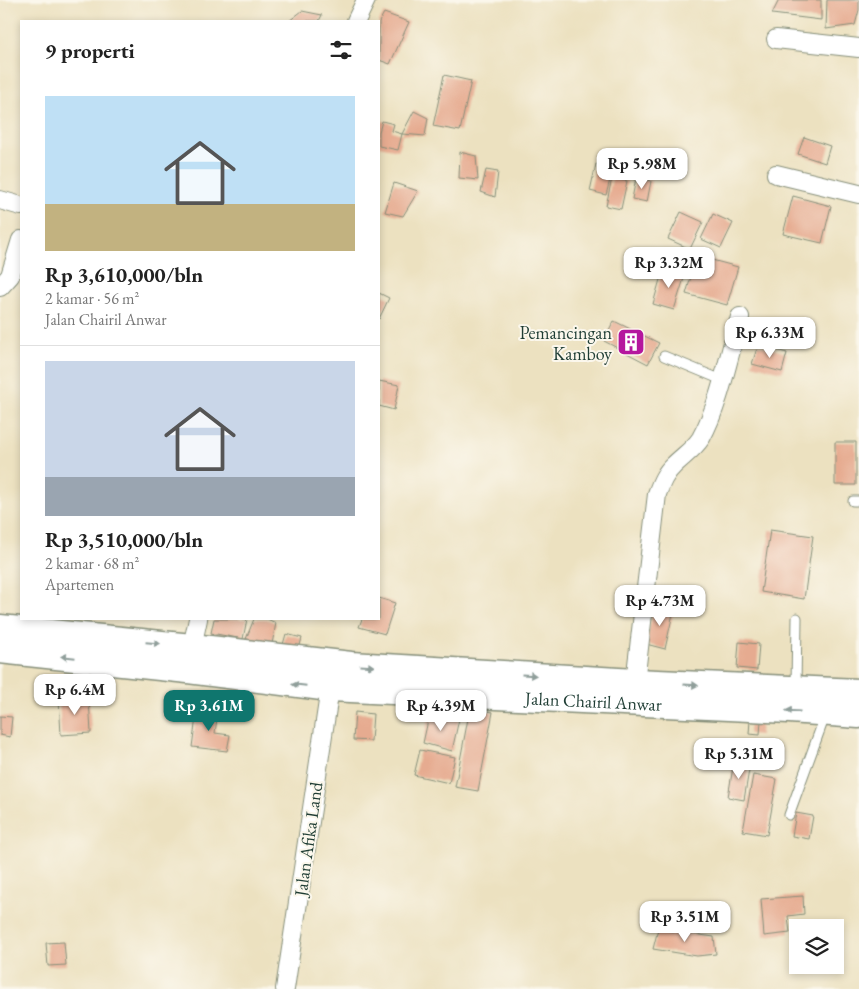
<!DOCTYPE html>
<html lang="id">
<head>
<meta charset="utf-8">
<style>
  :root { --surface:#fff; --page:#f6f6f6; --text:#222; --muted:#767676; --line:#e0e0e0; --accent:#0f766e }
  body { margin:0; font-family:"EB Garamond",serif; background:var(--page); color:var(--text); height:100vh; display:flex; flex-direction:column; font-size:19px; white-space:nowrap }
  * { box-sizing:border-box; margin:0 }
  p { font-size:16px; color:var(--muted) }
  .icon { flex:none; width:28px; height:28px; fill:none; stroke:currentColor; stroke-width:2; stroke-linecap:round; stroke-linejoin:round }
  .map { position:relative; flex:1; overflow:hidden }
  .side { position:absolute; left:20px; top:20px; width:360px; height:600px; display:flex; flex-direction:column; background:var(--surface); border-radius:0px; box-shadow:0 2px 8px #0003 }
  .side>* { flex:none }
  .fabs { position:absolute; left:789px; top:919px; display:grid; gap:10px }
  .fabs a { display:grid; place-items:center; width:55px; height:55px; border-radius:0px; background:var(--surface); box-shadow:0 2px 8px #0003; font-size:25px }
  .price { position:absolute; translate:-50% -42px; padding:0 11px; border-radius:10px; background:#fff; color:#222; font-size:16px; line-height:32px; filter:drop-shadow(0 1px 2px #0008) }
  .price::after { content:''; position:absolute; left:50%; top:30px; width:15px; height:11px; margin-left:-8px; background:inherit; clip-path:polygon(0 0,100% 0,50% 100%) }
  .price.on { background:var(--accent); color:#fff }
  ul { padding:0; list-style:none }
  li { display:grid; align-content:center; gap:10px; height:265px; padding:0 25px }
  li+li { border-top:1px solid var(--line) }
  li span { display:grid; place-items:center; height:155px; border-radius:0px; color:#555 }
  li>.icon { margin-inline-start:auto }
  span .icon { width:90px; height:90px; fill:#fffc; stroke-width:1 }
  li b { font-size:21px }
  h2 { display:flex; justify-content:space-between; align-items:center; height:60px; padding:0 25px; font-size:21px }
  .map>svg:first-child { display:block }
  .building { fill:#e6ab90 }
  .lines { fill:none; stroke-linecap:round; stroke-linejoin:round }
  .service-casing { stroke:#868f7a; stroke-width:11 }
  .minor-casing { stroke:#868f7a; stroke-width:20 }
  .secondary-casing { stroke:#868f7a; stroke-width:29 }
  .service { stroke:#fff; stroke-width:9 }
  .minor { stroke:#fff; stroke-width:18 }
  .secondary { stroke:#fff; stroke-width:26 }
  .oneway { fill:#8f9e9a }
  .labels { text-anchor:middle; dominant-baseline:central; stroke-width:4; stroke-linejoin:round; paint-order:stroke }
  .poi-label { font-size:18px; fill:#1f3d34; stroke:#fbf7ec; text-anchor:end }
  .street-label { font-size:18px; fill:#1f3d34; stroke:#fbf7ec }
</style>
</head>
<body>
<div class="map">
<svg width="859" height="989" viewBox="0 0 859 989">
  <rect width="100%" height="100%" fill="#fbf7ec"/>
  <filter id="ink" filterUnits="userSpaceOnUse"><feTurbulence type="fractalNoise" baseFrequency=".02" numOctaves="2"/><feDisplacementMap in="SourceGraphic" scale="10" xChannelSelector="R" yChannelSelector="G"/><feConvolveMatrix kernelMatrix="1 2 1 2 8 2 1 2 1" color-interpolation-filters="sRGB"/></filter>
  <filter id="wash" filterUnits="userSpaceOnUse"><feTurbulence type="fractalNoise" baseFrequency=".0096" numOctaves="4" result="noise"/><feDisplacementMap in="SourceGraphic" scale="20" xChannelSelector="R" yChannelSelector="G"/><feGaussianBlur stdDeviation="1.12" result="paint"/><feColorMatrix in="noise" values="0 0 0 0 0 0 0 0 0 0 0 0 0 0 0 0 0 1.4 0 .05"/><feComposite in="paint" operator="in"/></filter>
  <g filter="url(#wash)">
    <rect width="100%" height="100%" fill="#ece1c0"/>
    <g id="blocks">
      <path class="building" d="M 779,0 L 821,0 L 821,20 L 772,14 Z
        M 827,0 L 859,0 L 859,10 L 855,25 L 826,29 Z
        M 302,11 L 322,15 L 319,21 L 289,21 Z
        M 384,13 L 409,22 L 390,64 L 379,60 L 379,22 Z
        M 444,75 L 471,81 L 460,131 L 433,126 Z
        M 414,111 L 428,118 L 425,136 L 402,134 Z
        M 382,121 L 394,124 L 392,131 L 402,134 L 398,150 L 379,146 L 379,132 Z
        M 804,137 L 830,146 L 825,163 L 798,154 Z
        M 460,152 L 476,156 L 478,180 L 459,178 Z
        M 596,164 L 613,168 L 606,195 L 590,191 Z
        M 486,170 L 498,172 L 495,197 L 481,192 Z
        M 612,178 L 627,181 L 621,209 L 606,206 Z
        M 636,178 L 651,181 L 647,202 L 632,199 Z
        M 394,183 L 418,191 L 403,216 L 385,212 Z
        M 793,196 L 831,206 L 822,243 L 783,234 Z
        M 681,212 L 703,222 L 690,249 L 668,239 Z
        M 713,214 L 733,223 L 721,248 L 701,239 Z
        M 697,256 L 738,267 L 727,305 L 686,294 Z
        M 663,269 L 685,275 L 674,310 L 653,304 Z
        M 379,293 L 389,298 L 379,319 Z
        M 614,321 L 659,343 L 648,364 L 604,341 Z
        M 758,345 L 787,353 L 782,372 L 752,364 Z
        M 379,381 L 399,385 L 394,410 L 379,406 Z
        M 835,442 L 856,442 L 856,485 L 835,485 Z
        M 770,530 L 813,536 L 804,599 L 761,592 Z
        M 379,598 L 395,603 L 385,634 L 359,627 L 362,619 L 379,619 Z
        M 654,605 L 674,609 L 665,649 L 646,644 Z
        M 214,619 L 247,619 L 243,639 L 211,633 Z
        M 254,619 L 267,619 L 276,623 L 272,644 L 246,639 Z
        M 286,634 L 302,638 L 298,652 L 282,648 Z
        M 739,642 L 759,644 L 757,670 L 737,668 Z
        M 89,698 L 91,733 L 61,735 L 59,699 Z
        M 470,708 L 493,712 L 478,791 L 455,787 Z
        M 197,710 L 218,712 L 215,733 L 230,735 L 227,751 L 192,747 Z
        M 355,712 L 373,714 L 371,741 L 353,740 Z
        M 0,716 L 12,717 L 10,737 L 0,735 Z
        M 429,716 L 459,719 L 452,751 L 423,743 Z
        M 750,720 L 761,720 L 760,735 L 749,734 Z
        M 420,750 L 455,757 L 449,783 L 414,775 Z
        M 734,761 L 750,764 L 744,800 L 728,797 Z
        M 753,775 L 777,779 L 767,835 L 743,831 Z
        M 796,813 L 813,816 L 809,839 L 792,836 Z
        M 803,896 L 804,914 L 788,916 L 790,933 L 764,936 L 761,899 Z
        M 658,929 L 714,937 L 716,954 L 697,956 L 653,949 Z
        M 64,942 L 66,965 L 48,966 L 46,943 Z"/>
    </g>
  </g>
  <g filter="url(#ink)">
    <use href="#blocks" fill-opacity="0" stroke="#868f7a" stroke-width="1"/>
    <g class="lines">
      <defs>
        <path id="service" d="M 664,356 L 722,380
          M 853,501 L 859,501
          M 796,687 L 797,618
          M 789,815 L 825,716"/>
        <path id="minor" d="M 356,21 L 366,0
          M 776,39 L 859,48
          M 776,174 L 859,194
          M 0,200 L 21,206
          M 0,287 L 10,276 L 21,240
          M 192,647 L 198,619
          M 635,682 L 657,494 C 661,483 665,473 674,465 C 683,456 694,449 701,438 C 720,404 729,354 740,317
          M 285,989 L 330,688"/>
        <g id="secondary">
          <path d="M 0,628 L 192,647 L 351,665 L 635,682 L 859,692"/>
          <path id="s1" d="M 0,650 L 188,670 L 330,688 L 790,710 L 859,715"/>
        </g>
      </defs>
      <use href="#service" class="service-casing"/>
      <use href="#minor" class="minor-casing"/>
      <use href="#secondary" class="secondary-casing"/>
      <use href="#service" class="service"/>
      <use href="#minor" class="minor"/>
      <use href="#secondary" class="secondary"/>
    </g>
    <defs><path id="oneway-solid" d="M-6-.8H1V-3.2L6.5 0L1 3.2V.8H-6Z" transform="scale(1.25)"/></defs>
    <g class="oneway">
      <use href="#oneway-solid" transform="translate(153 643) rotate(5)"/>
      <use href="#oneway-solid" transform="translate(68 657) rotate(-174)"/>
      <use href="#oneway-solid" transform="translate(367 666) rotate(3)"/>
      <use href="#oneway-solid" transform="translate(529 675) rotate(3)"/>
      <use href="#oneway-solid" transform="translate(299 685) rotate(-174)"/>
      <use href="#oneway-solid" transform="translate(691 685) rotate(3)"/>
      <use href="#oneway-solid" transform="translate(793 711) rotate(-176)"/>
    </g>
  </g>
  <defs>
    <symbol id="building-square" viewBox="-11 -11 22 22"><rect x="-9" y="-9" width="18" height="18" rx="4" fill="#b5179e" stroke="#fbf7ec"/><path d="M-4-6H4V6H1V3H-1V6H-4ZM-2.5-4.3h1.7v1.8h-1.7ZM.8-4.3h1.7v1.8H.8ZM-2.5-1h1.7V.8h-1.7ZM.8-1h1.7V.8H.8Z" fill="#fff"/></symbol>
  </defs>
  <g fill-rule="evenodd">
    <use href="#building-square" x="615" y="326" width="32" height="32"/>
  </g>
  <g class="labels">
    <g class="poi-label">
      <text x="612" y="332">Pemancingan<tspan x="612" dy="21">Kamboy</tspan></text>
    </g>
    <g class="street-label">
      <text stroke="none"><textPath href="#s1" startOffset="596">Jalan Chairil Anwar</textPath></text>
      <text transform="translate(308 839) rotate(-82)">Jalan Afika Land</text>
    </g>
  </g>
</svg>
<div class="fabs">
<a><svg class="icon" aria-label="layers" viewBox="0 0 24 24"><path d="M12 4l9 5-9 5-9-5zM3 14l9 5 9-5"/></svg></a>
</div>
<b class="price" style="left:642px;top:190px">Rp 5.98M</b>
<b class="price" style="left:669px;top:289px">Rp 3.32M</b>
<b class="price" style="left:770px;top:359px">Rp 6.33M</b>
<b class="price" style="left:660px;top:627px">Rp 4.73M</b>
<b class="price" style="left:75px;top:716px">Rp 6.4M</b>
<b class="price on" style="left:209px;top:732px">Rp 3.61M</b>
<b class="price" style="left:441px;top:732px">Rp 4.39M</b>
<b class="price" style="left:739px;top:780px">Rp 5.31M</b>
<b class="price" style="left:685px;top:943px">Rp 3.51M</b>
<section class="side">
<h2>9 properti<svg class="icon" aria-label="filters" viewBox="0 0 24 24"><path d="M4 7h16M4 17h16"/><circle cx="9" cy="7" r="2"/><circle cx="15" cy="17" r="2"/></svg></h2>
<ul>
<li><span style="background:linear-gradient(#bfe0f5 70%,#c2b280 0)"><svg class="icon" aria-label="home" viewBox="0 0 24 24"><path d="M3 11l9-7 9 7M6 9v11h12V9"/></svg></span><div><b>Rp 3,610,000/bln</b><p>2 kamar · 56 m²</p><p>Jalan Chairil Anwar</p></div></li>
<li><span style="background:linear-gradient(#c9d6e8 75%,#9aa5b1 0)"><svg class="icon" aria-label="home" viewBox="0 0 24 24"><path d="M3 11l9-7 9 7M6 9v11h12V9"/></svg></span><div><b>Rp 3,510,000/bln</b><p>2 kamar · 68 m²</p><p>Apartemen</p></div></li>
</ul>
</section>
</div>
</body>
</html>
